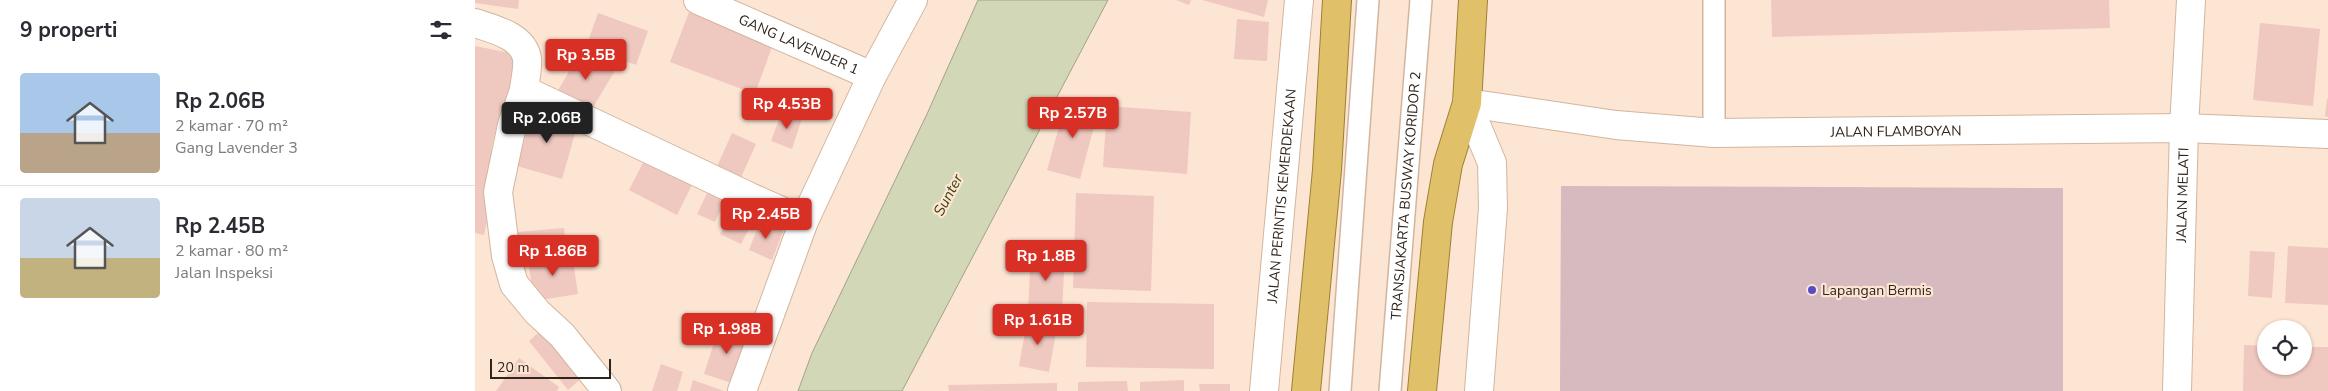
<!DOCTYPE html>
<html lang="id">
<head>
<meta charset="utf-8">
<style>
  :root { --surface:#fff; --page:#f2f2f3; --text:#2b2b33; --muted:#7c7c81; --line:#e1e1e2; --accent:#d93025 }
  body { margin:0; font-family:"Nunito Sans",sans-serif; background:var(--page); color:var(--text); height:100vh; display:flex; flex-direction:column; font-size:19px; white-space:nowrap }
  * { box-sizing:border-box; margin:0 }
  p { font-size:16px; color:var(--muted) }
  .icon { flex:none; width:28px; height:28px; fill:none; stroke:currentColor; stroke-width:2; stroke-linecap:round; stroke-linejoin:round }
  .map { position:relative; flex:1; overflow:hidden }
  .panel { display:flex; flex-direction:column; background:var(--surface); width:475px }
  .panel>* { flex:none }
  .buttons { position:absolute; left:1782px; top:320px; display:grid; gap:10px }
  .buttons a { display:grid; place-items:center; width:55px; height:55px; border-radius:50%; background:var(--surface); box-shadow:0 1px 4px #0004; font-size:25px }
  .scale { position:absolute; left:15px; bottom:12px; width:121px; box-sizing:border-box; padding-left:5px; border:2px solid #30251c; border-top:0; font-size:14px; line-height:18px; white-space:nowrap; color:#30251c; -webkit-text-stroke:4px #fde5d3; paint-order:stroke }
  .price { position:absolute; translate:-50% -42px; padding:0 11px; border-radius:5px; background:var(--accent); color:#fff; font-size:16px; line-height:32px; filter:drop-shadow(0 1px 2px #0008) }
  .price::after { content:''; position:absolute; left:50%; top:30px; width:15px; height:11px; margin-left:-8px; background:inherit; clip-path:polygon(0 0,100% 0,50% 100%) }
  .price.selected { background:#222; color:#fff }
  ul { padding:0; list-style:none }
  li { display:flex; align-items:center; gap:15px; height:125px; padding:0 20px }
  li+li { border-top:1px solid var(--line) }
  li span { display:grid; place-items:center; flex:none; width:140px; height:100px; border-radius:5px; color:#555 }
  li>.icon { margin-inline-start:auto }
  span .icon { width:60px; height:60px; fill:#fffc; stroke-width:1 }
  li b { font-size:21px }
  h2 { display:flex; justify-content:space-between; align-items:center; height:60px; padding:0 20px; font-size:21px }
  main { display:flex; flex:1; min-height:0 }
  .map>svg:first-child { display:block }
  .green { fill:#d5bac0 }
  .water { fill:#d1d7b7; stroke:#a1a288 }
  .building { fill:#efc8c0 }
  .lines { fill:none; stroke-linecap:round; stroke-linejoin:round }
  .service-casing { stroke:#d2b59e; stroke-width:24 }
  .minor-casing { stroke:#d2b59e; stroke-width:30 }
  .tertiary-casing { stroke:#d2b59e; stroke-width:30 }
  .secondary-casing { stroke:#d2b59e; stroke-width:30 }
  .trunk-casing { stroke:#9e8035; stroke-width:30 }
  .service { stroke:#fff; stroke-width:21 }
  .minor { stroke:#fff; stroke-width:28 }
  .tertiary { stroke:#fff; stroke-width:28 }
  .secondary { stroke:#fff; stroke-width:28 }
  .trunk { stroke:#e0c068; stroke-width:28 }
  .poi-dot { fill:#554fc6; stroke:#fde5d3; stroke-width:2 }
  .labels { text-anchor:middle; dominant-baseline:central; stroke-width:4.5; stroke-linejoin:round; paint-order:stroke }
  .street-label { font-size:14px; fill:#30251c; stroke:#fde5d3 }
  .poi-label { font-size:14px; fill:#30251c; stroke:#fde5d3; text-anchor:start }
  .water-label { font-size:15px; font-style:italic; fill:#3d440e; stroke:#fde5d3 }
</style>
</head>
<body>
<main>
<section class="panel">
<h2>9 properti<svg class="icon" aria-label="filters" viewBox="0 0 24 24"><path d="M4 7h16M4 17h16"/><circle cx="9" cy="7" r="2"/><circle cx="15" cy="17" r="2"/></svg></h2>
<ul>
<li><span style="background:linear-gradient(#a9c7e8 60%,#b9a48a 0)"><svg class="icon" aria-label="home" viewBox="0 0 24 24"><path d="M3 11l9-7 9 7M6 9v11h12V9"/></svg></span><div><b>Rp 2.06B</b><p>2 kamar · 70 m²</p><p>Gang Lavender 3</p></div></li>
<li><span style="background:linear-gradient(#c9d6e8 60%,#c2b280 0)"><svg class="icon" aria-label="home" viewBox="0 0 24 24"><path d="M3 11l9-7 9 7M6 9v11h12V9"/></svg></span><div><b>Rp 2.45B</b><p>2 kamar · 80 m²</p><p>Jalan Inspeksi</p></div></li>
</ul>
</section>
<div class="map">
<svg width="1853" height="391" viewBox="0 0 1853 391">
  <rect width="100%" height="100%" fill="#fde5d3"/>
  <path class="green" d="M 1086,186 L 1588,188 L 1588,391 L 1085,391 Z"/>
  <path class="water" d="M 503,0 L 633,0 L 427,391 L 323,391 L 337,353 L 452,114 Z"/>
  <path class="building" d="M 0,0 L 44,0 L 43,9 L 0,3 Z
    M 701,0 L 716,0 L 714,5 Z
    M 727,0 L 793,0 L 789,17 Z
    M 1296,0 L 1634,0 L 1635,28 L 1297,37 Z
    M 214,12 L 298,44 L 280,94 L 195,62 Z
    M 123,13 L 173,31 L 161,65 L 111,47 Z
    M 762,19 L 794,22 L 792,61 L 759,59 Z
    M 1785,23 L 1845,29 L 1838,106 L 1778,100 Z
    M 0,46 L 50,56 L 37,114 L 25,112 L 16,149 L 27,152 L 9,235 L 0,233 Z
    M 107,49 L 141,69 L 114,114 L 81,94 Z
    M 592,98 L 624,108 L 605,179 L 572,170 Z
    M 1852,99 L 1853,99 L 1853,117 L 1850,116 Z
    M 632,106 L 716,112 L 712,174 L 628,167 Z
    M 58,110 L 103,123 L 87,179 L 42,166 Z
    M 307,111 L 327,118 L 317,149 L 296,141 Z
    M 257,133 L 281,144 L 263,184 L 239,173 Z
    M 171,157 L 219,181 L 202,215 L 154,190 Z
    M 235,187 L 252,195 L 240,222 L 222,214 Z
    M 601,193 L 679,196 L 676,291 L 598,288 Z
    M 261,200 L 283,211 L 266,244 L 245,234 Z
    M 286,219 L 309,229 L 297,260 L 274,250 Z
    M 89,228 L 91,249 L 44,254 L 41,232 Z
    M 1813,246 L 1853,248 L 1853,305 L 1810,303 Z
    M 556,250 L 590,252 L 587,313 L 553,312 Z
    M 1775,251 L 1800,252 L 1797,298 L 1773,296 Z
    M 97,254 L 103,294 L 59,301 L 53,260 Z
    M 612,302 L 739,304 L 739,369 L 611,367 Z
    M 552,321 L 582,327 L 574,372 L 544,366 Z
    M 70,327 L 110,375 L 93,390 L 54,341 Z
    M 244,327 L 274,336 L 260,384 L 229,374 Z
    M 1769,345 L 1791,346 L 1791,366 L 1829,366 L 1829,347 L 1853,347 L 1853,391 L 1768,391 Z
    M 44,358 L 84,387 L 82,391 L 21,391 Z
    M 186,364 L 208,372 L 202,391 L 177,391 Z
    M 218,380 L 249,391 L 215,391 Z
    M 709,380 L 709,391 L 665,391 L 665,382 Z
    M 652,381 L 653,391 L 603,391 L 603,382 Z
    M 582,383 L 582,391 L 474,391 L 473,385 Z
    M 724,384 L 755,384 L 755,391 L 725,391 Z"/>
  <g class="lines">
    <defs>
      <g id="service">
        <path d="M 1239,0 L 1239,133"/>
        <path d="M 865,391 L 893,0"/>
        <path id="s1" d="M 915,391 L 946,0"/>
      </g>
      <g id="minor">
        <path id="s2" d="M 223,0 L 397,76"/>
        <path d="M 0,23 C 18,29 49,36 52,59 C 53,69 50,80 49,90 L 275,197 L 329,221"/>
        <path d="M 49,90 L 37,125 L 23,192 L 31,256 L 39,284 L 62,312 L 87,335 L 132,391"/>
        <path id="s3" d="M 992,103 L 1141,125 L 1239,133 L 1709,128 L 1853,134"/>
        <path d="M 267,391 L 329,221 L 397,76 L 438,0"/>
        <path id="s4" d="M 1702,391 L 1709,128 L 1716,0"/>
      </g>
      <path id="tertiary" d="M 992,103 L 1017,163 L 1018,208 L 1004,391"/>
      <g id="secondary">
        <path id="s5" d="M 789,391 L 824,0"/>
      </g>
      <path id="trunk" d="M 831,391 L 852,170 L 862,0
        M 947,391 L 963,222 L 973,164 L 992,103 L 998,0"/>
    </defs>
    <use href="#service" class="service-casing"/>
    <use href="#minor" class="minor-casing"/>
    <use href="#tertiary" class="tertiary-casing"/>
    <use href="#secondary" class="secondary-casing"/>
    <use href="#trunk" class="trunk-casing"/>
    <use href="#service" class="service"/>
    <use href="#minor" class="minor"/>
    <use href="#tertiary" class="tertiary"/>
    <use href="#secondary" class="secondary"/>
    <use href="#trunk" class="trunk"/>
  </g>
  <circle class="poi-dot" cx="1337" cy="290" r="5"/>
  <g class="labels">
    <g class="street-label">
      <text stroke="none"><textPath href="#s2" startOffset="110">GANG LAVENDER 1</textPath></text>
      <text stroke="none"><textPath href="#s3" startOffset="431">JALAN FLAMBOYAN</textPath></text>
      <text stroke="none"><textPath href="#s4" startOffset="196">JALAN MELATI</textPath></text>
      <text stroke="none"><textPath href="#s5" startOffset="196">JALAN PERINTIS KEMERDEKAAN</textPath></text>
      <text stroke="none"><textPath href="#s1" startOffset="196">TRANSJAKARTA BUSWAY KORIDOR 2</textPath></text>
    </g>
    <g class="poi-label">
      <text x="1347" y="290">Lapangan Bermis</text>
    </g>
    <g class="water-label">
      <text transform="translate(473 195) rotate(-62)">Sunter</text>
    </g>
  </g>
</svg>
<div class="buttons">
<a><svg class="icon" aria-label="locate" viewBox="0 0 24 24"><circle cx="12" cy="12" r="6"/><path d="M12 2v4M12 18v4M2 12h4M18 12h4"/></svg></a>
</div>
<div class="scale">20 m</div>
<b class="price" style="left:111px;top:81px">Rp 3.5B</b>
<b class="price" style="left:312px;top:130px">Rp 4.53B</b>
<b class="price" style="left:598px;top:139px">Rp 2.57B</b>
<b class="price selected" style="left:72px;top:144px">Rp 2.06B</b>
<b class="price" style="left:291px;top:240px">Rp 2.45B</b>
<b class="price" style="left:78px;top:277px">Rp 1.86B</b>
<b class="price" style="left:571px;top:282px">Rp 1.8B</b>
<b class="price" style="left:563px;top:346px">Rp 1.61B</b>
<b class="price" style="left:252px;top:355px">Rp 1.98B</b>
</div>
</main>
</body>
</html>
